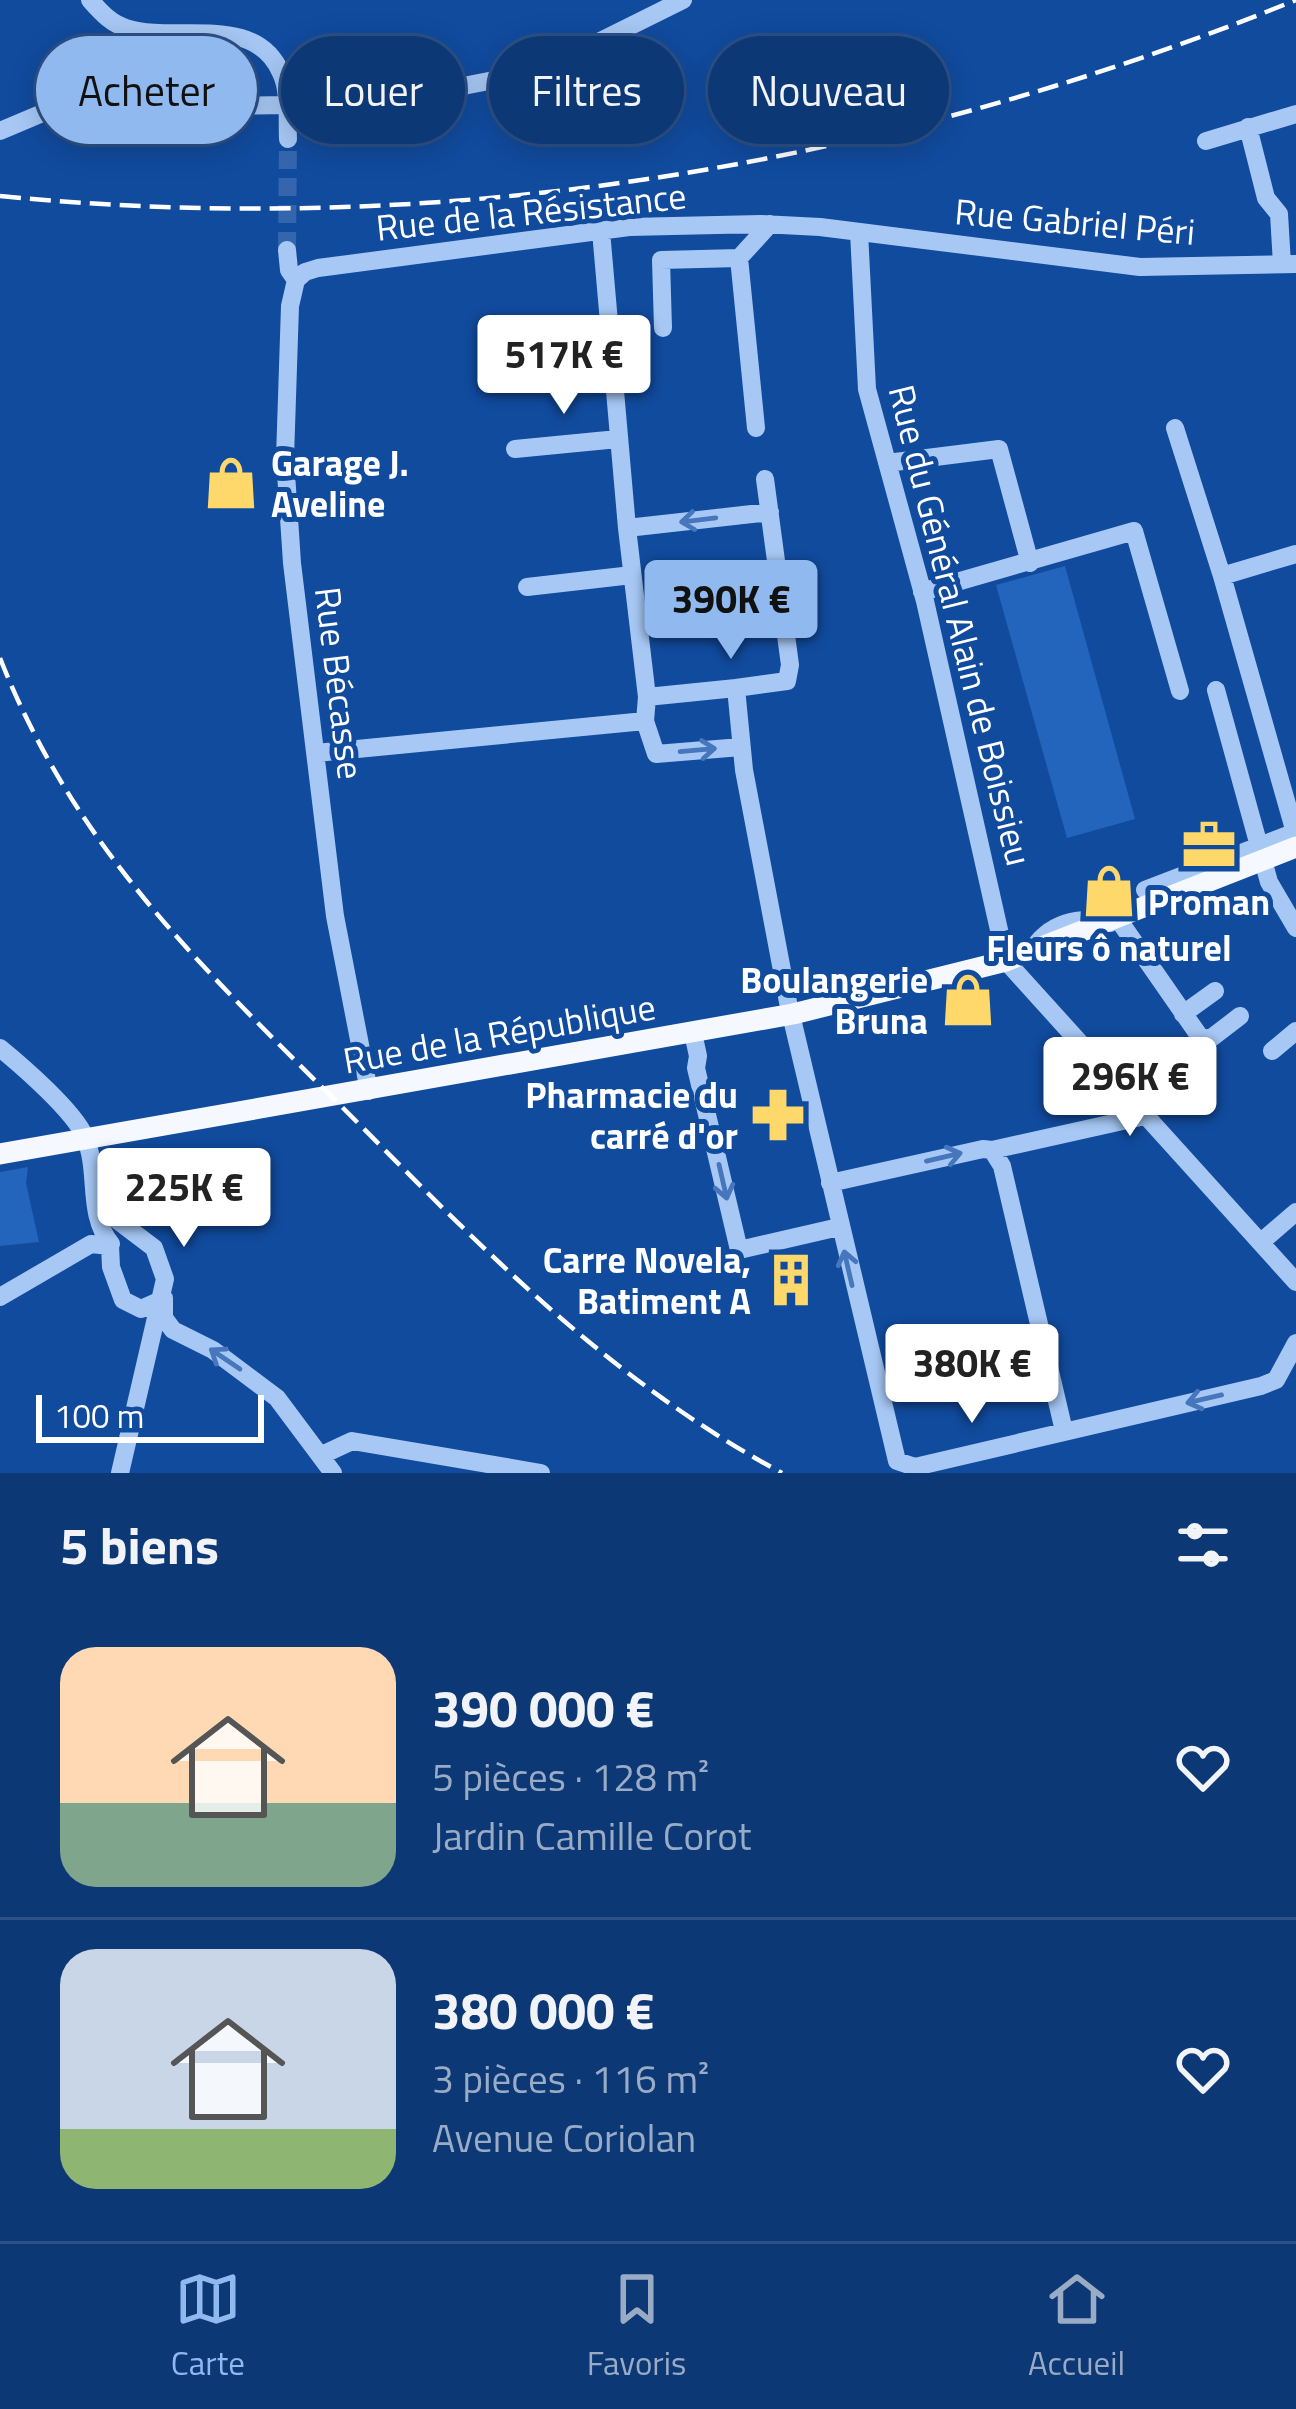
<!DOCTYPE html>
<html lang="fr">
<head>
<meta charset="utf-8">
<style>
  :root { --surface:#0d3876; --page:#163f7b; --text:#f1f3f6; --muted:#9aacc5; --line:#2d5288; --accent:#90b9f0 }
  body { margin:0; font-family:"Titillium Web",sans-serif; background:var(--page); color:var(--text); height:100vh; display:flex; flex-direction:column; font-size:45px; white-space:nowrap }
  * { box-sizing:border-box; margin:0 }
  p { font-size:39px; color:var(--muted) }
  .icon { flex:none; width:66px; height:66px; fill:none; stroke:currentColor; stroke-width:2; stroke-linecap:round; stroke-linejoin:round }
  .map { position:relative; height:1473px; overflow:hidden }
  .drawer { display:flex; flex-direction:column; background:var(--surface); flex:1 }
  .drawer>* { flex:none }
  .banner { position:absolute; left:36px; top:36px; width:1224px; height:108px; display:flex; gap:24px }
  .scale { position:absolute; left:36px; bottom:30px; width:228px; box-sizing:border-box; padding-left:12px; border:6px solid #fff; border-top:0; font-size:33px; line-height:42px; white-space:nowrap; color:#fff; -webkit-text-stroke:9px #114b9e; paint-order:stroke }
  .price { position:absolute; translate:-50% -102px; padding:0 27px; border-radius:12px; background:#fff; color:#222; font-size:39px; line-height:78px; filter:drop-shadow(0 3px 6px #0008) }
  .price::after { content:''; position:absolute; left:50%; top:72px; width:36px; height:27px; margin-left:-18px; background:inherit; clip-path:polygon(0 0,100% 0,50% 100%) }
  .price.selected { background:var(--accent); color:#111 }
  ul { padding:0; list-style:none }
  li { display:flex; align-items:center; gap:36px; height:300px; padding:0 60px }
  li+li { border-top:3px solid var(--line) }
  li span { display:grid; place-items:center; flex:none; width:336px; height:240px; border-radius:36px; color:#555 }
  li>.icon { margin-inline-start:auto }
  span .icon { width:144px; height:144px; fill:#fffc; stroke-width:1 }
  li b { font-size:51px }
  h2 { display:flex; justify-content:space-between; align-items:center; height:144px; padding:0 60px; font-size:51px }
  .chip { padding:0 42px; border-radius:54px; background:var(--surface); box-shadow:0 6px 30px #0003,0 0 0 3px var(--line); font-size:42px; line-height:108px }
  .chip.selected { background:var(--accent); color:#111 }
  .menu { display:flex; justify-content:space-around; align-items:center; height:168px; border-top:3px solid var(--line); background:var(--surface); font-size:33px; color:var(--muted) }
  .menu a { display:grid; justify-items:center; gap:6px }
  .menu .selected { color:var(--accent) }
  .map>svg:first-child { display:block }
  .green { fill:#2364bd }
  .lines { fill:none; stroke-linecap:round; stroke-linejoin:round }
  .minor-tunnel { stroke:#3566ad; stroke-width:18; stroke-dasharray:18 9; stroke-linecap:butt }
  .minor { stroke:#a7c8f5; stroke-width:18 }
  .major { stroke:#f5f9ff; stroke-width:21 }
  .rail { stroke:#fff; stroke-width:4.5; stroke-dasharray:21 9; stroke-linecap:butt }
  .oneway { stroke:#4677bc }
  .labels { text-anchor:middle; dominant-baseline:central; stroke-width:10; stroke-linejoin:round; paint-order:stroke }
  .street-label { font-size:36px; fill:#fff; stroke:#114b9e }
  .poi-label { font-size:36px; font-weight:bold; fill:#fff; stroke:#114b9e; text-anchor:end }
</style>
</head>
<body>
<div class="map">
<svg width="1296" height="1473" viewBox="0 0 1296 1473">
  <rect width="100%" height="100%" fill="#114b9e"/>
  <path class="green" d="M 1065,566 L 1135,819 L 1067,838 L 996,585 Z
    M 28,1167 L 26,1183 L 39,1242 L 0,1246 L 0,1172 Z"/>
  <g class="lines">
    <path class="minor-tunnel" d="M 287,250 L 288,139"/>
    <path class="minor" d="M 90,0 C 101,12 110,23 126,28 C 176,44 255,12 281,73 C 290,92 287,118 288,139
      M 286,90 L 337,90 L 402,98 L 540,71 L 683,0
      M 1248,127 L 1266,198 L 1279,214 L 1282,264
      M 0,131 L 45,112 L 67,109 L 287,105
      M 1206,141 L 1296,114
      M 601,231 L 627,528 L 647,697 L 645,721 L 656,754 L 741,747
      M 859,232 L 867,389 L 925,601 L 1006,961 L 1296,1282
      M 287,250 L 289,270 L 296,280
      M 739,258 L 756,428
      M 296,280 L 305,272 L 318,268 L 629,227 L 761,224 L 820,227 L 1140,267 L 1296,264
      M 296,280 L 290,306 L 285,458 L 292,563 L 335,916 L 369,1091
      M 663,328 L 661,260 L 739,258 L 770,224
      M 1175,428 L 1222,576
      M 515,449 L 618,439
      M 887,463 L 999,449 L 1030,563
      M 627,528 L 770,512
      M 1296,554 L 1222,576 L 1296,836
      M 527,587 L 632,575
      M 922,592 L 1134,531 L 1180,691
      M 736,688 L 787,681 L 790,665 L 765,479
      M 1216,690 L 1269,882 L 1296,928
      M 647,697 L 736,688 L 744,770 L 788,1002 L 897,1461 L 915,1467 L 1261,1386 L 1276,1380 L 1296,1343
      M 316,753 L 645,721
      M 1145,890 L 1296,832
      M 1118,919 L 1200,1037 L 1210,1039 L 1240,1016
      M 1031,952 C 1048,923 1079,915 1110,923
      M 1183,1014 L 1215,991
      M 693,1033 L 698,1056 L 696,1068 L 739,1250 L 839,1227
      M 0,1048 C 22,1066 74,1111 85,1137 C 100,1173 86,1213 111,1244
      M 1272,1051 L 1296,1031
      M 992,1150 L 1145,1116
      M 830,1183 L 983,1149 L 992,1150 L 1002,1166 L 1064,1431
      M 96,1204 L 154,1248 L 165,1279 L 120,1473
      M 1261,1242 L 1296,1212
      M 110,1246 L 111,1267 L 123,1300 L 141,1309 L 159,1301
      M 0,1297 L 91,1244 L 110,1246
      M 164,1298 L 164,1318 L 173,1330 L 213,1350 L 277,1398 L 333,1473
      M 322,1455 L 352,1441 L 541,1473"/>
    <path class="major" d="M 0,1154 L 793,1014 L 1006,961 L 1296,847"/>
    <path class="rail" d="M 0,196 C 443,240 885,167 1296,0
      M 0,658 C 77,854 212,977 357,1122 C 492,1258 610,1380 782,1473"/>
  </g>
  <defs><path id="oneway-shaft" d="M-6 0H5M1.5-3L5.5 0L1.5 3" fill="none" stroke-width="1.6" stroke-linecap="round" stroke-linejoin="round" transform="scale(3)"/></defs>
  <g class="oneway">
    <use href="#oneway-shaft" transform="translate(698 520) rotate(173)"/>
    <use href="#oneway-shaft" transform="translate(698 750) rotate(-5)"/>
    <use href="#oneway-shaft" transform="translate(944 1157) rotate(-13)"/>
    <use href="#oneway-shaft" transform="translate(723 1182) rotate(77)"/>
    <use href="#oneway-shaft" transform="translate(848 1268) rotate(-103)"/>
    <use href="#oneway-shaft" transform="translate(225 1359) rotate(-146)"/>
    <use href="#oneway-shaft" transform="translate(1204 1399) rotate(167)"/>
  </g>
  <defs>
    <symbol id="shop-bare" viewBox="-9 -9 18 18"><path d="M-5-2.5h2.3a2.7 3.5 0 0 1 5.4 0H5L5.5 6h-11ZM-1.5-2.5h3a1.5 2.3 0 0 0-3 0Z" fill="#ffd86b" stroke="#114b9e" stroke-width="2.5" paint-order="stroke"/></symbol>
    <symbol id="office-bare" viewBox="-9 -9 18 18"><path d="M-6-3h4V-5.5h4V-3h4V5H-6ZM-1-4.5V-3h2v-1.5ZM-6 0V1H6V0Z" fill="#ffd86b" stroke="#114b9e" stroke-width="2.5" paint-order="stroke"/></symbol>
    <symbol id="pharmacy-bare" viewBox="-9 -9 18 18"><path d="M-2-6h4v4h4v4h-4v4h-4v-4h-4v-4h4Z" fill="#ffd86b" stroke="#114b9e" stroke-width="2.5" paint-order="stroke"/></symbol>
    <symbol id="building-bare" viewBox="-9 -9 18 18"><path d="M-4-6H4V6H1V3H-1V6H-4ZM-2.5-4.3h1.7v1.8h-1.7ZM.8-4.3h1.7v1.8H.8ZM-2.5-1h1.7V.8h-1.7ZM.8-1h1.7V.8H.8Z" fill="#ffd86b" stroke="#114b9e" stroke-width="2.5" paint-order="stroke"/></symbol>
  </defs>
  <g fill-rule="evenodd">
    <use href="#shop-bare" x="193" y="445" width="76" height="76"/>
    <use href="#office-bare" x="1171" y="807" width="76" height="76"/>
    <use href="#shop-bare" x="1071" y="853" width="76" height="76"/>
    <use href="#shop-bare" x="930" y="962" width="76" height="76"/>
    <use href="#pharmacy-bare" x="740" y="1077" width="76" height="76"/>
    <use href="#building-bare" x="753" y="1242" width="76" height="76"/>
  </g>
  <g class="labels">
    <g class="street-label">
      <text transform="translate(531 211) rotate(-6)">Rue de la Résistance</text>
      <text transform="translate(1075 221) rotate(5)">Rue Gabriel Péri</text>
      <text transform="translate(961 625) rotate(76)">Rue du Général Alain de Boissieu</text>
      <text transform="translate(340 683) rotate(83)">Rue Bécasse</text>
      <text transform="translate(499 1033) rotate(-10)">Rue de la République</text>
    </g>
    <g class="poi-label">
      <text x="271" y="462" text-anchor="start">Garage J.<tspan x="271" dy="41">Aveline</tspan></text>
      <text x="1209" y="901" text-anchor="middle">Proman</text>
      <text x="1109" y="947" text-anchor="middle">Fleurs ô naturel</text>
      <text x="928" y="979">Boulangerie<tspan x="928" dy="41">Bruna</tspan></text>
      <text x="738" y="1094">Pharmacie du<tspan x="738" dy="41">carré d'or</tspan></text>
      <text x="751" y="1259">Carre Novela,<tspan x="751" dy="41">Batiment A</tspan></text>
    </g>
  </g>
</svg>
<div class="scale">100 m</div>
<b class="price" style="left:564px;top:417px">517K €</b>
<b class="price selected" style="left:731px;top:662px">390K €</b>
<b class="price" style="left:1130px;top:1139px">296K €</b>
<b class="price" style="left:184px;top:1250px">225K €</b>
<b class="price" style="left:972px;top:1426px">380K €</b>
<div class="banner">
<a class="chip selected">Acheter</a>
<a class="chip">Louer</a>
<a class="chip">Filtres</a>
<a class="chip">Nouveau</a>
</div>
</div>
<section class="drawer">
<h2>5 biens<svg class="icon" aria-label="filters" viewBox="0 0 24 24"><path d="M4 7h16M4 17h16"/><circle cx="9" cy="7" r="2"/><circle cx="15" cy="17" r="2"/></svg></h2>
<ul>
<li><span style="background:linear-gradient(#ffd9b3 65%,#7fa58c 0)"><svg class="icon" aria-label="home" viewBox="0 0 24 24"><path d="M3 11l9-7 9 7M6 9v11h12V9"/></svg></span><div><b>390 000 €</b><p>5 pièces · 128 m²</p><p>Jardin Camille Corot</p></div><svg class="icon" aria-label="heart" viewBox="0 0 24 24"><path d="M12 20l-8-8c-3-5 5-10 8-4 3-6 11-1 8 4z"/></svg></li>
<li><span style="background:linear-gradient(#c9d6e8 75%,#8fb573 0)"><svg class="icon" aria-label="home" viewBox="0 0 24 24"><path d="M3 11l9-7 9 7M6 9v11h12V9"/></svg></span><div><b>380 000 €</b><p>3 pièces · 116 m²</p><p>Avenue Coriolan</p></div><svg class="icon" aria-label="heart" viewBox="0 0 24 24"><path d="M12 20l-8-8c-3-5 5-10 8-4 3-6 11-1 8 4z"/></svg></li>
</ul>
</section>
<nav class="menu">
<a class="selected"><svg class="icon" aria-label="map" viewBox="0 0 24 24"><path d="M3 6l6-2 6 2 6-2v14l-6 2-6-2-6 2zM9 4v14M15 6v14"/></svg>Carte</a>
<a><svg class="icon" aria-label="saved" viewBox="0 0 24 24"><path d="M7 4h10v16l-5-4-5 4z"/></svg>Favoris</a>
<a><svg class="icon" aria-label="home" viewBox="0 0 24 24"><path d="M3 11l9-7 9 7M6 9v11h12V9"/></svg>Accueil</a>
</nav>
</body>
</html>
